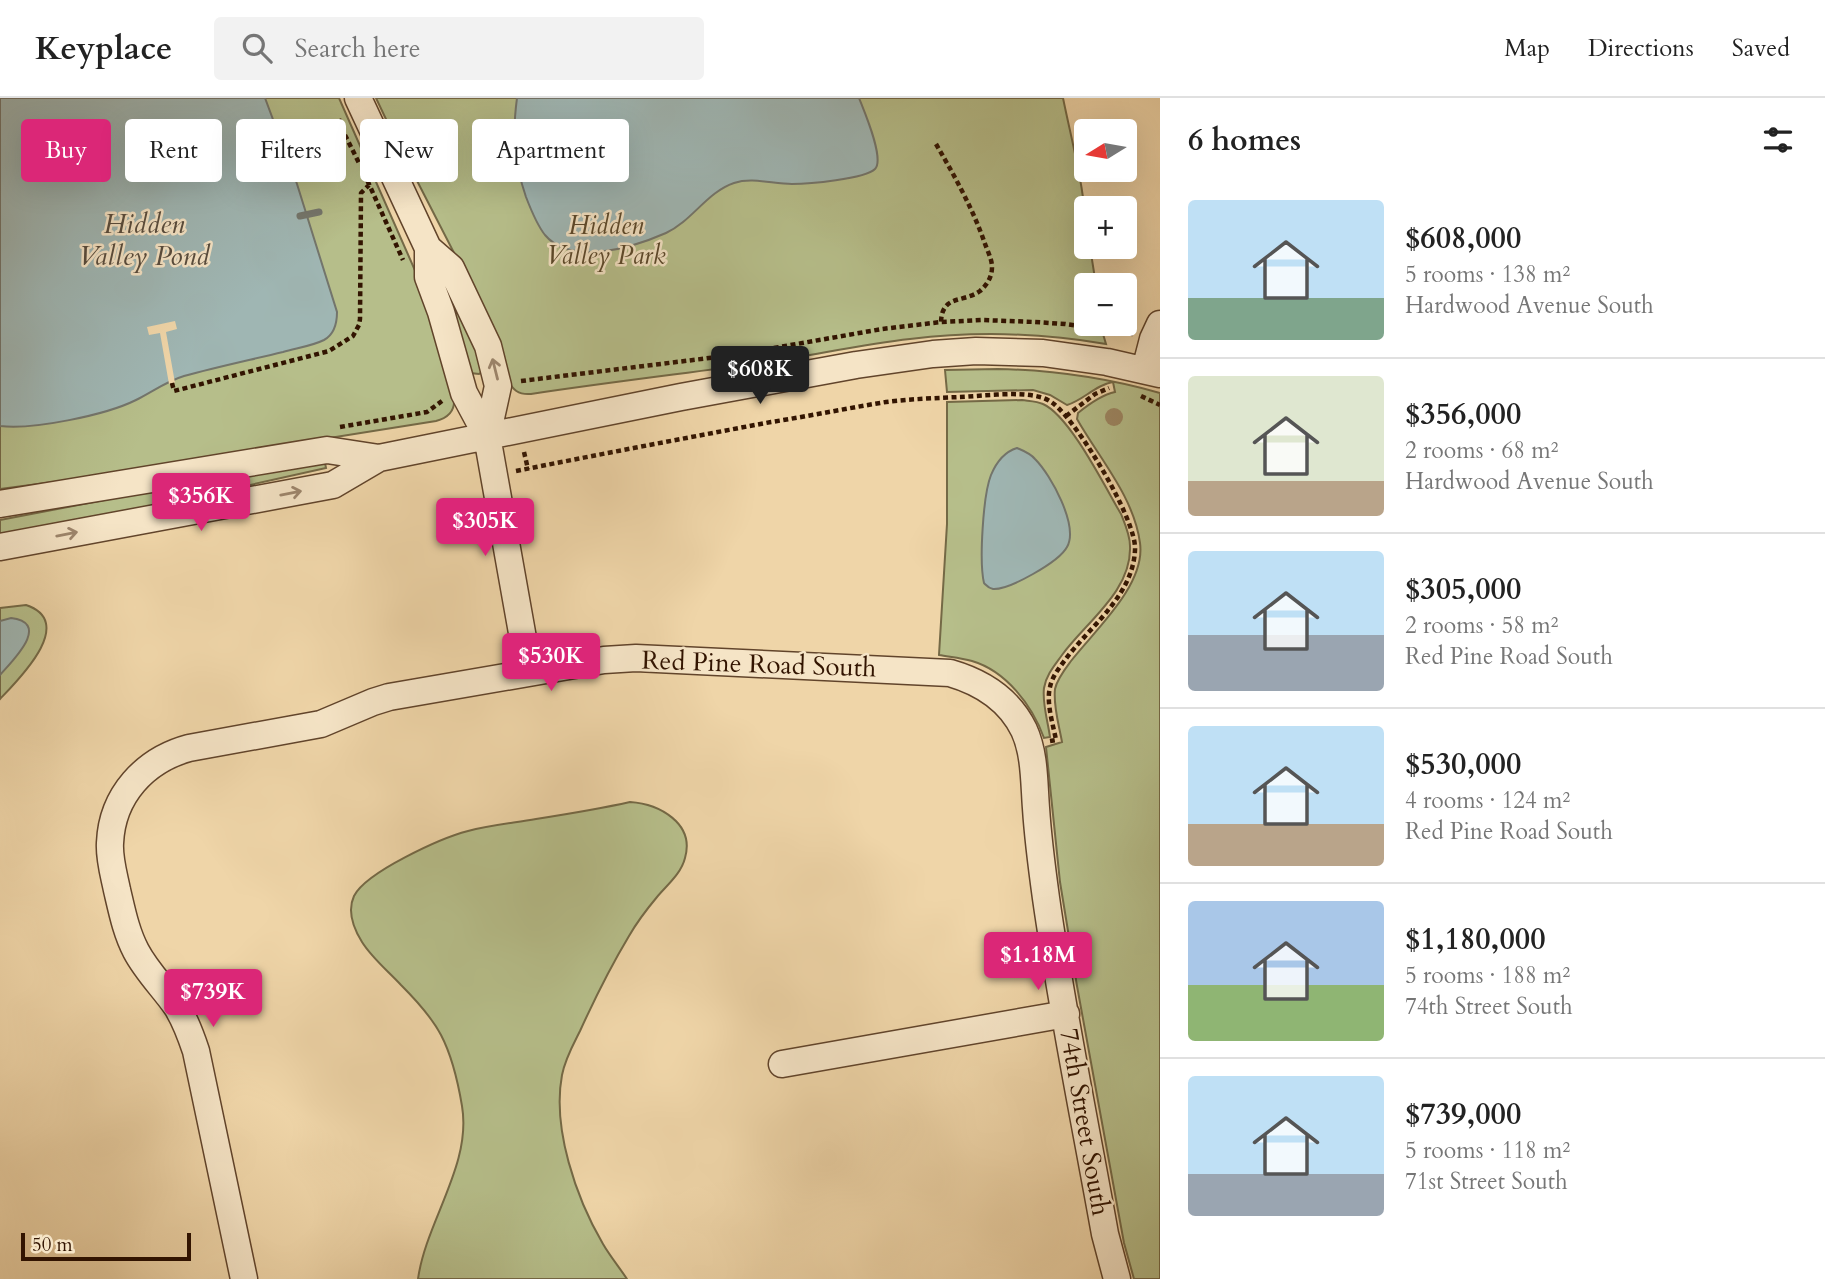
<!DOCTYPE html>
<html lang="en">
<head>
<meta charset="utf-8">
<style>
  :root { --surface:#fff; --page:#f2f2f2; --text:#222; --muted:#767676; --line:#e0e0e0; --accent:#db2777 }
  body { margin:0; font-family:Cardo,serif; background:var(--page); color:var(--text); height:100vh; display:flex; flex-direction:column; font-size:26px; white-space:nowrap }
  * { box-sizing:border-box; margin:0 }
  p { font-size:23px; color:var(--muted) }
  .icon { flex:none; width:38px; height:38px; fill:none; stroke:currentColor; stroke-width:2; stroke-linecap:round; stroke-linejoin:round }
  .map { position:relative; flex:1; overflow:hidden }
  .side { display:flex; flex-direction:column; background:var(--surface); width:665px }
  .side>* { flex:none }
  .hud { position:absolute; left:21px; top:21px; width:665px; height:63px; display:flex; gap:14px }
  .needle { width:46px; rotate:259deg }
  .fabs { position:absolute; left:1074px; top:21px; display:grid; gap:14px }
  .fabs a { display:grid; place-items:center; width:63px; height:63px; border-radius:7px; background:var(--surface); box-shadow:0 7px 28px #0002; font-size:35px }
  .scale { position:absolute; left:21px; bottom:18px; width:170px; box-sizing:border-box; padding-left:7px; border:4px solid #321401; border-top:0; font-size:19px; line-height:24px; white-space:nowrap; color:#321401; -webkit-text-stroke:5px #f5e4c6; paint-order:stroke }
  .price { position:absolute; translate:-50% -60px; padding:0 16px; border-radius:7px; background:var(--accent); color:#fff; font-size:23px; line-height:46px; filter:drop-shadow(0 2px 4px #0008) }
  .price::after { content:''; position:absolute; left:50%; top:42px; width:21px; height:16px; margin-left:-10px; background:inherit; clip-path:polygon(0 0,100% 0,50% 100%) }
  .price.selected { background:#222; color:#fff }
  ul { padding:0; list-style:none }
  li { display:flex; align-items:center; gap:21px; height:175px; padding:0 28px }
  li+li { border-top:2px solid var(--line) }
  li span { display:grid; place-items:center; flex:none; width:196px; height:140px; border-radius:7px; color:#555 }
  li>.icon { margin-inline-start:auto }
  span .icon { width:84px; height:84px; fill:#fffc; stroke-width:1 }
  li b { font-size:30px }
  h2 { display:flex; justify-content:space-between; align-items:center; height:84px; padding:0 28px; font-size:30px }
  .pill { padding:0 24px; border-radius:7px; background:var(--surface); box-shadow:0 7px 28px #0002; font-size:24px; line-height:63px }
  .pill.selected { background:var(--accent); color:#fff }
  header { display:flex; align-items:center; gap:42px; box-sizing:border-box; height:98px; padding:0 35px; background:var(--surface); border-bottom:2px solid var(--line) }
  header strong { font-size:33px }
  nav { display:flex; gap:38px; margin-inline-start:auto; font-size:24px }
  .search { width:490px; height:63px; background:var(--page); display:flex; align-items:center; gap:18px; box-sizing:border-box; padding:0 24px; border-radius:7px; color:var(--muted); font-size:26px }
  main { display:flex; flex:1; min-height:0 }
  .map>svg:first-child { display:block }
  .green { fill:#b6be8a; stroke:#746946; stroke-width:2 }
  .water { fill:#9fb6b3; stroke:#73756c; stroke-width:2 }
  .pier { fill:#efd5a8 }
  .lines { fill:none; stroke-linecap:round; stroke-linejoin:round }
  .stream { stroke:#73756c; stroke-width:7 }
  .minor-casing { stroke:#61442b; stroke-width:29 }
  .path { stroke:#321401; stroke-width:4.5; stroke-dasharray:5 3.5; stroke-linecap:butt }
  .minor { stroke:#f5e4c6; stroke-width:26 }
  .tree { fill:#9d8763 }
  .oneway { stroke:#9d866d }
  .labels { text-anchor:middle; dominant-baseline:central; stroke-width:5; stroke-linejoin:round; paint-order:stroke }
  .park-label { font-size:26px; font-style:italic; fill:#5a472a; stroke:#f5e4c6 }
  .street-label { font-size:26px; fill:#321401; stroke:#f5e4c6 }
  .water-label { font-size:28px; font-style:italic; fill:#584d3f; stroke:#f5e4c6 }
</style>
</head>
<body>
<header>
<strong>Keyplace</strong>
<div class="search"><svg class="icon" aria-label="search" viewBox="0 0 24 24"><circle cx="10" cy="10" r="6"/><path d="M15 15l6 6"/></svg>Search here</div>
<nav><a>Map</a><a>Directions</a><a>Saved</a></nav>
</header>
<main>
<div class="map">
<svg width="1160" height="1181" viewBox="0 0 1160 1181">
  <rect width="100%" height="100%" fill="#efd5a8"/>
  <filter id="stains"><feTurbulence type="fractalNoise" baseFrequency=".00286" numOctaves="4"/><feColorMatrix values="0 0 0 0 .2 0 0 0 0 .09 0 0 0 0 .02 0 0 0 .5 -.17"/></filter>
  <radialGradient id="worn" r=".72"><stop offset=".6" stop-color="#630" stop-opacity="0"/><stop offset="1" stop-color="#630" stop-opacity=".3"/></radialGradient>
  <path class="green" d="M 0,0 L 339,0 L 421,186 L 454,301 C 455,313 447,320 436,323 L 203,360 L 99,378 L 0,391 Z
    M 376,0 L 1063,0 C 1073,49 1087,99 1087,149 L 1090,149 L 1096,187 L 1087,187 L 1087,226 L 1100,226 L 1106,246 C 1042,235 976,233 910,241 C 863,246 816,257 768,264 C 689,275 610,284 531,296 C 518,297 513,292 507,281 L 470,186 L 393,36 Z
    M 445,178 L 475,240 L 483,273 L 479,276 L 470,275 L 447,202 Z
    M 998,271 C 1054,272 1107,280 1160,295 L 1160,1181 L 1134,1181 L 1124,1145 L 1077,888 L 1060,784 L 1046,649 L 1062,644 C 1059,627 1053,608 1055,591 C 1057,581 1065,571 1071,563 C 1094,533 1146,487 1140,445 C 1134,399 1099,360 1077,321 L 1078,315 C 1089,306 1101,297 1115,294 L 1113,284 C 1095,287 1084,302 1067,307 L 1050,297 L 1033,292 L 947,294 L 945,272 Z
    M 1022,302 C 1029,303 1037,303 1043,306 C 1070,318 1105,389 1121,416 C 1125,426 1130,437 1130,448 C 1132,493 1086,524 1062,557 C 1055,567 1046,577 1044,590 C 1042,605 1048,624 1050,639 L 1044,640 C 1032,607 1006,573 972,563 C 961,560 950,559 939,557 L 947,426 L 947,304 Z
    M 325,365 L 326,370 L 165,406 L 0,438 L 0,422 L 146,394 Z
    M 26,507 C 77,524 19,581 0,601 L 0,510 Z
    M 630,704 C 659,706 695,725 685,760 C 681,776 667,787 657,799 C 647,811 637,824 629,838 C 611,868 595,900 580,933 C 573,947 565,961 562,977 C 552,1030 576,1100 603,1146 C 610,1158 619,1169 627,1181 L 418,1181 C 426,1123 472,1067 462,1008 C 458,984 452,958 441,937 C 431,918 416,902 401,887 C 388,873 372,860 362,844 C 354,831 347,813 354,798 C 366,774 441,740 468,733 C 490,727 513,725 536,721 C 568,716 599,711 630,704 Z"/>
  <path class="water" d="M 0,0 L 265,0 L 297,86 L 337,214 C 337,225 335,236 324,242 C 312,248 297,250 283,254 C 250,262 217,269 184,278 C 167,283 152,294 136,302 C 106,317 33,332 0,328 Z
    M 517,0 L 859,0 C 864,13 885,61 875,71 C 865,81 808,86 792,86 C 773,86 752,79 734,85 C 707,94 692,123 666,135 C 634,149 572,169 545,137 C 537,127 531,112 526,99 C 514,64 512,37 517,0 Z
    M 1017,350 C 1024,353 1030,355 1035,361 C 1051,377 1079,428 1067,449 C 1059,464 1009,492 993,491 C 988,490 987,488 984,485 C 979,464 983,397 991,377 C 996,365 1004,354 1017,350 Z
    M 11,520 C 52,525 12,563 0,577 L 0,523 Z"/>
  <path class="pier" d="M 175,223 L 177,231 L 166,234 L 175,285 L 169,286 L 160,235 L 149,237 L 147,229 Z"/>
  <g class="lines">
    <path class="stream" d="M 476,64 L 515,50
      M 300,118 L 319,114"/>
    <defs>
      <path id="minor" d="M 358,0 L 428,150 L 451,170 L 488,248 L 498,288 L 487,338
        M 428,150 L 428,179 L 441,214 L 464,295 L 487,338 L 529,574
        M 1145,272 L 1153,241 L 1160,226
        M 0,406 L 327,352 L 379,360
        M 0,449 L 333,387 L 379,360 L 681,299 L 856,267 L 933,256 L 976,253 L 1043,255 L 1107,264 L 1160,276
        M 782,966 L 1066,916
        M 244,1181 L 196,953 C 191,938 185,922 177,909 C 164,890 147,874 136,853 C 126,834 122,813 117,792 C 114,777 109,761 110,745 C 112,697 145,662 189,650 L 321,626 L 373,604 L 389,599 L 563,569 L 604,562 L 636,560 L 950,575 C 981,584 1009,601 1024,632 C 1035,656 1034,685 1036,710 C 1038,741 1042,771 1046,800 C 1062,913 1085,1024 1105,1136 L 1117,1181"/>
    </defs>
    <use href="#minor" class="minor-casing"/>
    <path class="path" d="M 339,21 L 344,35 L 360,67
      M 936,46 C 954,77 972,109 984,143 C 987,152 992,161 992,169 C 992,179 987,187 980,193 C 964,205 942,196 941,224
      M 364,75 L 403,162
      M 521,283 L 734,257 L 882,231 L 941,224 L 982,222 L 1035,224 L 1065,226 L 1133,236
      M 172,285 L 174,293 L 329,253 L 353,238 L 359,227 L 360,221 L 361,95 L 369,87
      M 1141,298 L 1160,307
      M 1066,318 L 1095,296 L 1109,290
      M 340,329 L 427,314 L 442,303
      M 524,354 L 528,371
      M 516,373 C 601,356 686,340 771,324 C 810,318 848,310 886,304 C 911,301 936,300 960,299 C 983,298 1019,293 1040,299 C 1045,300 1050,303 1054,306 C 1078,325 1137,422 1135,452 C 1133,498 1090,528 1065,562 C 1059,570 1052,579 1050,589 C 1046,605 1053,626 1056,642 L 1050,643"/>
    <use href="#minor" class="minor"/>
  </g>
  <circle class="tree" cx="1114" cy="319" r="9"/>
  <defs><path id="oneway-shaft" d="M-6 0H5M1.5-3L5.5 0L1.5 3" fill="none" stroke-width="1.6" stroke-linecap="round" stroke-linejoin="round" transform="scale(1.75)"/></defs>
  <g class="oneway">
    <use href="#oneway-shaft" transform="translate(495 271) rotate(-104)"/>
    <use href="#oneway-shaft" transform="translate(291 395) rotate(-11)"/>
    <use href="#oneway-shaft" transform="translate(67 436) rotate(-11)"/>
  </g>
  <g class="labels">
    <g class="park-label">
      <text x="606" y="127">Hidden<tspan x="606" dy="30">Valley Park</tspan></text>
    </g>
    <g class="street-label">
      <text transform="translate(759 566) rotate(2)">Red Pine Road South</text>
      <text transform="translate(1085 1024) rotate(80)">74th Street South</text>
    </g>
    <g class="water-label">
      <text x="144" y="126">Hidden<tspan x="144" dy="32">Valley Pond</tspan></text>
    </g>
  </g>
  <rect width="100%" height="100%" filter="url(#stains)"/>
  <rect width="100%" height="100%" fill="url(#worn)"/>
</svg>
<div class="fabs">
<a><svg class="needle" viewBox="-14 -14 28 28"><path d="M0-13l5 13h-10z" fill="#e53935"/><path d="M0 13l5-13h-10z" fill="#767676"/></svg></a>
<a>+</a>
<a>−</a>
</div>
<div class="scale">50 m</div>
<b class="price selected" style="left:760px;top:308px">$608K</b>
<b class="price" style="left:201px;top:435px">$356K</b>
<b class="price" style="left:485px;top:460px">$305K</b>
<b class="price" style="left:551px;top:595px">$530K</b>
<b class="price" style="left:1038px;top:894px">$1.18M</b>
<b class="price" style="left:213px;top:931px">$739K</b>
<div class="hud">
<a class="pill selected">Buy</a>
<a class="pill">Rent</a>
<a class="pill">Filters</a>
<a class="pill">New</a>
<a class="pill">Apartment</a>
</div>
</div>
<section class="side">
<h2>6 homes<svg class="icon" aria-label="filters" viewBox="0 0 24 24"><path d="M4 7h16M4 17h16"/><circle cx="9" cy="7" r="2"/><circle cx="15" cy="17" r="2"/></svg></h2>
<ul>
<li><span style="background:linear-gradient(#bfe0f5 70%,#7fa58c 0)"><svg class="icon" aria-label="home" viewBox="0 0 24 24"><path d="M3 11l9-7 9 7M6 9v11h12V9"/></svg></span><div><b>$608,000</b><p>5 rooms · 138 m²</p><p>Hardwood Avenue South</p></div></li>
<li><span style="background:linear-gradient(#dfe7d0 75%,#b9a48a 0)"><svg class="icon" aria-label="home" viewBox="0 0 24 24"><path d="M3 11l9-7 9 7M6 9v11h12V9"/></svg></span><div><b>$356,000</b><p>2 rooms · 68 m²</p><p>Hardwood Avenue South</p></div></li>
<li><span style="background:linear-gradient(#bfe0f5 60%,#9aa5b1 0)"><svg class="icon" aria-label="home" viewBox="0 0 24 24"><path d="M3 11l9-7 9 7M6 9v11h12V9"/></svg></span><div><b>$305,000</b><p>2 rooms · 58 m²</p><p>Red Pine Road South</p></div></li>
<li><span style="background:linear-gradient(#bfe0f5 70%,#b9a48a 0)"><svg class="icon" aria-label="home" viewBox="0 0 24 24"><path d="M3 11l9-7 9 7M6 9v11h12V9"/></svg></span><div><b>$530,000</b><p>4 rooms · 124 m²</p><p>Red Pine Road South</p></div></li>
<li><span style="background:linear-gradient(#a9c7e8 60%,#8fb573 0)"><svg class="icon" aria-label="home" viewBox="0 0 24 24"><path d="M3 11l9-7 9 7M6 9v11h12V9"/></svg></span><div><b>$1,180,000</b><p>5 rooms · 188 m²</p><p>74th Street South</p></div></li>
<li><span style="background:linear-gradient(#bfe0f5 70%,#9aa5b1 0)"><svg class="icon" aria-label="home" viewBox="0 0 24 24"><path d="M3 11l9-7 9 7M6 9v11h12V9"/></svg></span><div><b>$739,000</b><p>5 rooms · 118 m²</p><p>71st Street South</p></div></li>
</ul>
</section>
</main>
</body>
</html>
